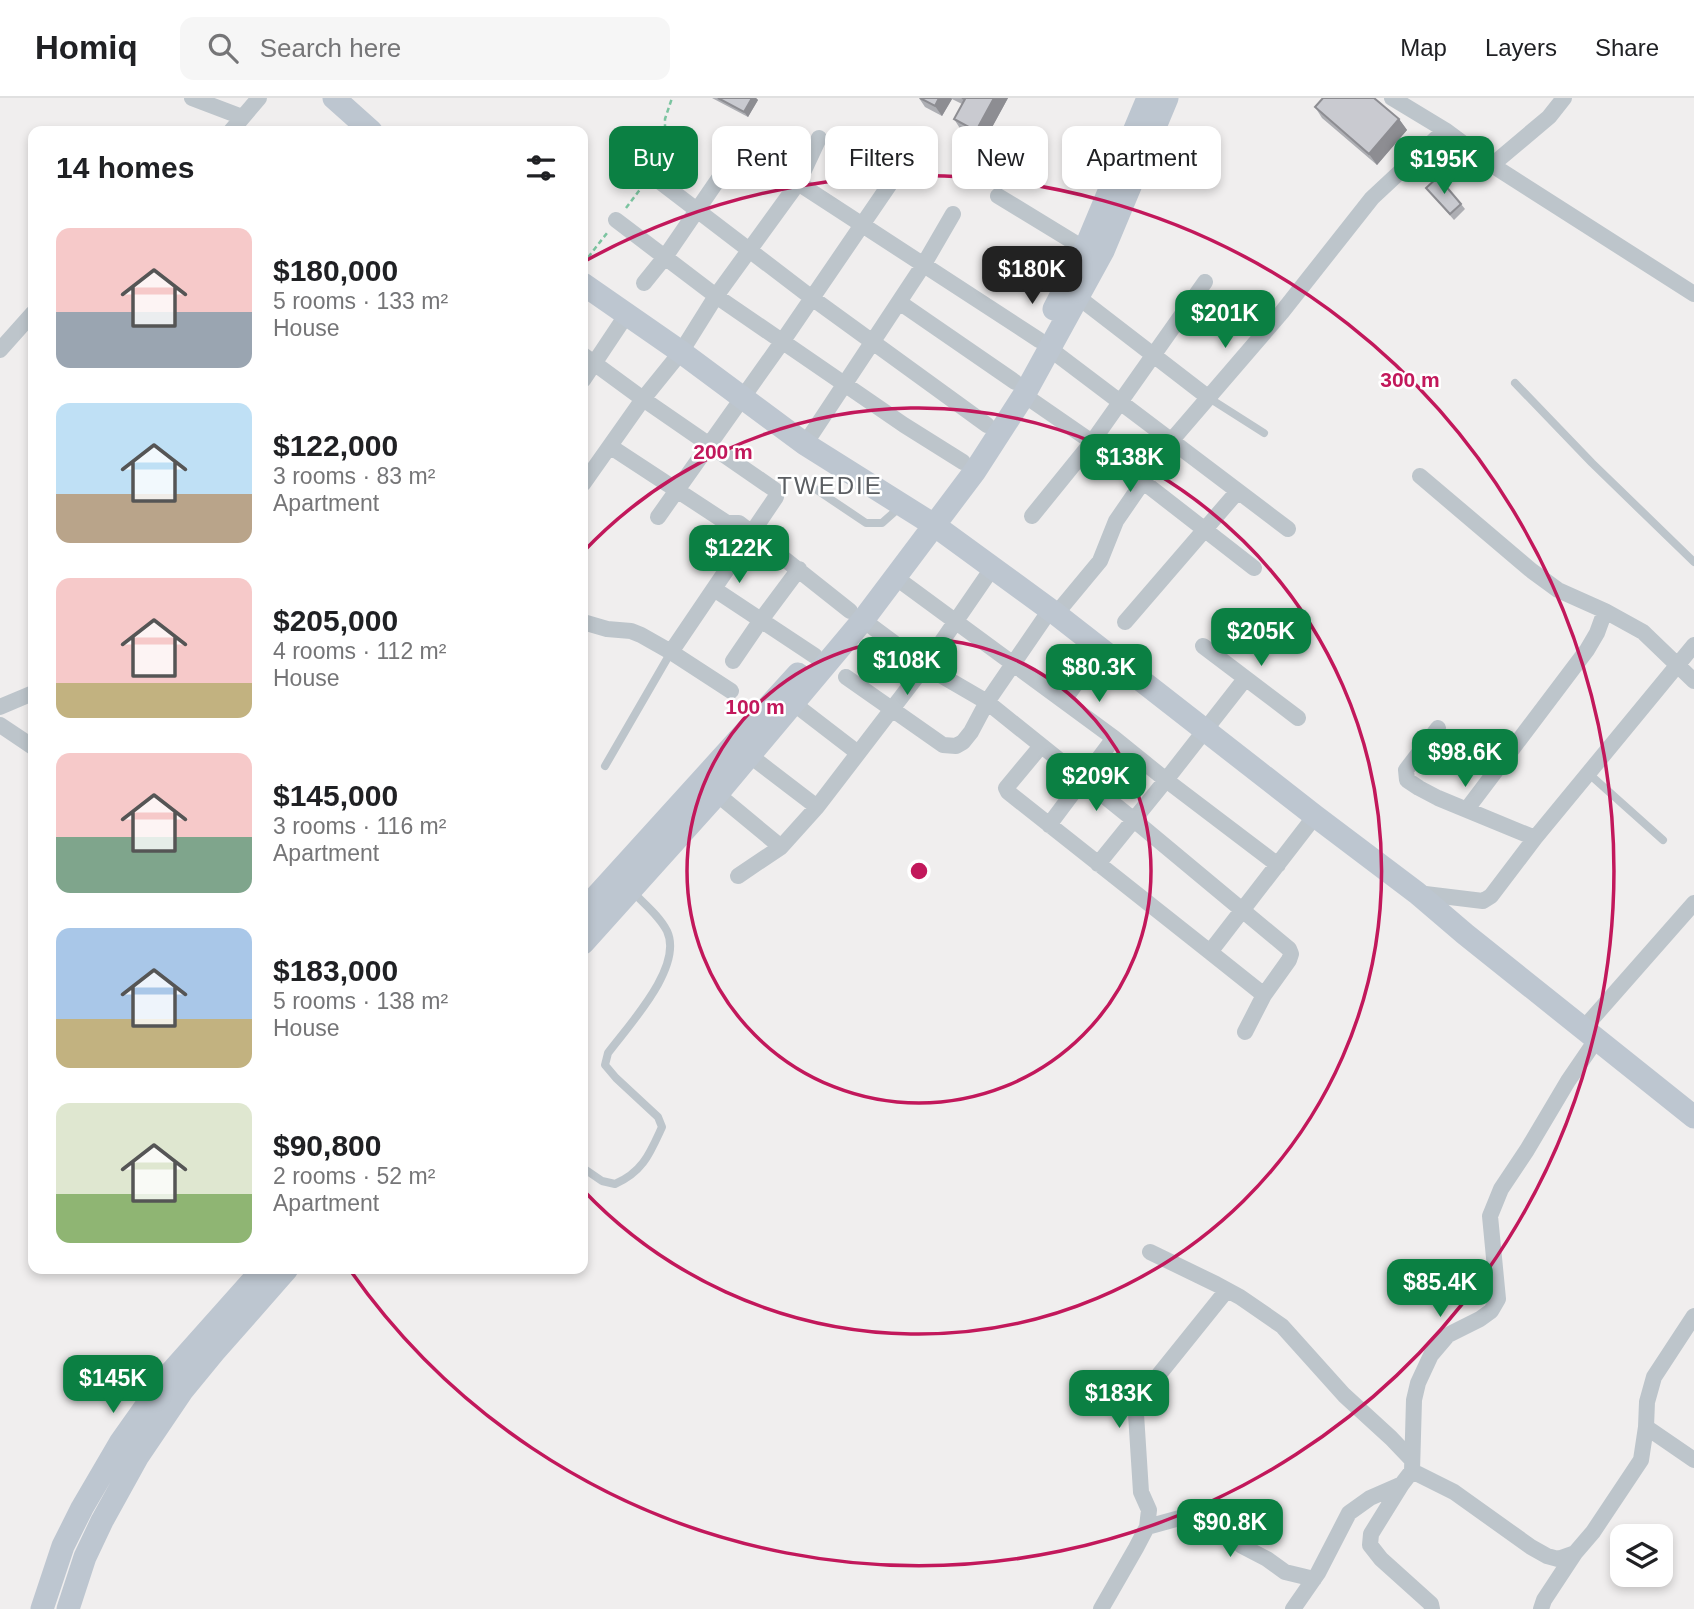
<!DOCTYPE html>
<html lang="en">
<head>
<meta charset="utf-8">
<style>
  :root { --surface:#fff; --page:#f6f6f6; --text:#202124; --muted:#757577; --line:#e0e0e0; --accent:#0b8043 }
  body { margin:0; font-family:Helvetica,sans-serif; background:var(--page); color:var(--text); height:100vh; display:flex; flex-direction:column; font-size:26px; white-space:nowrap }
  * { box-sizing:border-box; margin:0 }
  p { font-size:23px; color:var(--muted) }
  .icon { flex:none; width:38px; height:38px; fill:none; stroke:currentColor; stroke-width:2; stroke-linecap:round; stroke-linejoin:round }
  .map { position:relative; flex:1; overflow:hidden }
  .sheet { position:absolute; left:28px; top:28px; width:560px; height:1148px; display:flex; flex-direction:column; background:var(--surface); border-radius:14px; box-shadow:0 4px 10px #0003 }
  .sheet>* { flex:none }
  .guide { position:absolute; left:609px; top:28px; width:665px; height:63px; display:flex; gap:14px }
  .buttons { position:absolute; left:1610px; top:1426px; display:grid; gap:14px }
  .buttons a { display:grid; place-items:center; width:63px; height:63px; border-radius:14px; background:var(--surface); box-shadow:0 4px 10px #0003; font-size:35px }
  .price { position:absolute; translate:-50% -60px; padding:0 16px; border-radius:14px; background:var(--accent); color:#fff; font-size:23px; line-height:46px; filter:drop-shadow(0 2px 4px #0008) }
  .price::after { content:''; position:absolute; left:50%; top:42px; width:21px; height:16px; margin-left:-10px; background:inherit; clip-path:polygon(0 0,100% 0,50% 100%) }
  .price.selected { background:#222; color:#fff }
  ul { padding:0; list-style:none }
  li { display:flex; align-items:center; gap:21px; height:175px; padding:0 28px }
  li span { display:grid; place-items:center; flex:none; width:196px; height:140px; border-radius:14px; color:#555 }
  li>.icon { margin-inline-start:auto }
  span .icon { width:84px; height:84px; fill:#fffc; stroke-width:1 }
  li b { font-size:30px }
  h2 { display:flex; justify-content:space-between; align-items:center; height:84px; padding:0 28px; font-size:30px }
  .pill { padding:0 24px; border-radius:14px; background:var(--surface); box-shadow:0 4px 10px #0003; font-size:24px; line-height:63px }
  .pill.selected { background:var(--accent); color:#fff }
  header { display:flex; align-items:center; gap:42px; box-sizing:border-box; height:98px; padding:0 35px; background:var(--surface); border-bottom:2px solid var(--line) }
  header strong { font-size:33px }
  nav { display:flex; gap:38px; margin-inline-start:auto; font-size:24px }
  .search { width:490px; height:63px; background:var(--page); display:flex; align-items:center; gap:18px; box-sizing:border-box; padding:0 24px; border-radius:14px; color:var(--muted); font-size:26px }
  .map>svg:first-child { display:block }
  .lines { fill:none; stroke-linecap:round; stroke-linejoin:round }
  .path { stroke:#7bc4a0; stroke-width:2.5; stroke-dasharray:5 3.5; stroke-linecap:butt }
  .lane { stroke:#bdc5cb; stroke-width:8 }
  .street { stroke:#bdc5cb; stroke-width:16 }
  .secondary { stroke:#bdc6d0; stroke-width:23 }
  .wall { fill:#adaeb3 }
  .shaded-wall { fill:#8d8d92 }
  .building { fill:#c9cad0; stroke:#8d8d92; stroke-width:2 }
  .ring { fill:none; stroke:#c2185b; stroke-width:3.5 }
  .labels { text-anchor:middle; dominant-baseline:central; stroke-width:5; stroke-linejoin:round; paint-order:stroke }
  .quarter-label { font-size:24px; letter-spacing:2px; fill:#5b5e62; stroke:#fff }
  .centre { fill:#c2185b; stroke:#fff; stroke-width:3.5 }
  .ring-label { font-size:21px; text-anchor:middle; font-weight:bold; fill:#c2185b; stroke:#fff; stroke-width:5; stroke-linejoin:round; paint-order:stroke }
</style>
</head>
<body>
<header>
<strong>Homiq</strong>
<div class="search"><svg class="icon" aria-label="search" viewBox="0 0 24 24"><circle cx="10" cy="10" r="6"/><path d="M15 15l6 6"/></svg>Search here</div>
<nav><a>Map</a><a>Layers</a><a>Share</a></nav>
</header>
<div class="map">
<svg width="1694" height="1511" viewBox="0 0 1694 1511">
  <rect width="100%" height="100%" fill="#f0eeee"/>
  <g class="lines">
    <path class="path" d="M 658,64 L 665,46 L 665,21 L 672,0
      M 626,110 L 641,90
      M 583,166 L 607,135"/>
    <path class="lane" d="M 1515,285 L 1592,365 L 1694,464
      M 1209,300 L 1264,335
      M 808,386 L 866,425 L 882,425 L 900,409
      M 605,668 L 671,554
      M 1588,675 L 1663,742
      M 583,1070 L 602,1083 L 615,1086 C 643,1074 650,1055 662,1029 L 658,1019 L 616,980 L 605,967 L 608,955 C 628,928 684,869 667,833 C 659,817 643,805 631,792"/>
    <path class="street" d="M 192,0 L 242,19
      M 1392,0 L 1445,32 L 1492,67 L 1694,196
      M 231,33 L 259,0
      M 1492,67 L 1549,19 L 1564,0
      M 651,77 L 812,200 L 987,327
      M 798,85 L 1039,242
      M 998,98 L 1085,151
      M 616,122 L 716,198 L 904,327 L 963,364
      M 644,185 L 665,159 L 726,70
      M 1078,199 L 1209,300
      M 899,204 L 1015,284
      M 1050,251 L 1288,431
      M 0,252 L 33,215
      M 583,257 L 643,301 L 775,392 L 776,399 L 671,554
      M 583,282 L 627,216
      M 1024,297 L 1092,344 L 1254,470
      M 805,346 L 924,166 L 953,116
      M 611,349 L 727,425 L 739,425 L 850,513
      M 1420,378 L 1532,473 L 1558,492 L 1605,513 L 1643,534 L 1694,583
      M 583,386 L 643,301 L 681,254 L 716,198 L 798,85 L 819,40
      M 1032,418 L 1092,344 L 1205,184
      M 658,419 L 782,244 L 894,80
      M 895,479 L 1114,640 L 1166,682 L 1278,767
      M 714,491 L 815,558
      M 1056,516 L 1100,463 L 1116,423 L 1171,343 L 1282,214 L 1372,100 L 1445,32
      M 863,522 L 925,568 L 987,604 L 1134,722 L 1289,851 L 1291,856 L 1289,862 L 1264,897 L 1245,934
      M 583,524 L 607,531 L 631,533 L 641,537 L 671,554 L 731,593
      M 1125,524 L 1238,393
      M 1203,548 L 1298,620
      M 733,563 L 761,522 L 799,471
      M 846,579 L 943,647 L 956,648 L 963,644 L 971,634 L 987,604 L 1050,512
      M 1064,602 L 1101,551
      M 793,605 L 858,655
      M 0,609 L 33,595
      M 0,627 L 33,649
      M 1438,630 L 1406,672 L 1407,682 L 1419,690 L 1438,700 L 1535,740
      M 1041,648 L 1006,690 L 1008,694 L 1210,854 L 1315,718
      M 749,657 L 817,709
      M 717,696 L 781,749
      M 1467,711 L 1587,552 L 1597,535 L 1605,513
      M 1049,727 L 1114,640
      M 1098,766 L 1166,682 L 1245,581
      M 738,778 L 781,749 L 817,709 L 925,568 L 993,469
      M 1417,795 L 1483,803 L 1491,798 L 1535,740 L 1694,547
      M 1210,854 L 1264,897
      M 1583,931 L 1694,805
      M 1150,1154 L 1216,1186 L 1240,1199 L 1282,1228 L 1344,1297 L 1391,1340 L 1412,1362
      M 1646,1329 L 1694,1362
      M 1412,1373 L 1454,1394 L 1531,1449 L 1547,1458 L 1558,1461 L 1575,1455 L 1593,1434 L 1641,1362 L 1646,1329 L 1647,1304 L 1654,1279 L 1694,1218
      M 1402,1386 L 1371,1436 L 1370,1447 L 1381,1461 L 1431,1506 L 1432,1511
      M 1147,1429 L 1187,1418 L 1208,1418 L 1242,1448 L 1267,1461 L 1285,1474 L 1314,1481
      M 1101,1511 L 1136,1450 L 1147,1429 L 1149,1412 L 1141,1394 L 1136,1316 L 1144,1298 L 1157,1279 L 1227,1192
      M 1293,1511 L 1318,1475 L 1349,1415 L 1370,1400 L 1402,1386 L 1412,1373 L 1414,1302 L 1418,1285 L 1431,1257 L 1448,1237 L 1480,1221 L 1491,1213 L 1498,1201 L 1490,1118 L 1501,1091 L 1527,1052 L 1568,983 L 1596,942
      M 1541,1511 L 1544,1502 L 1575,1455"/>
    <path class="secondary" d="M 334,0 L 371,33
      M 583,186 L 681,254 L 805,346 L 934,427 L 1056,516 L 1315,718 L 1417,795 L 1465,836 L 1694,1019
      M 1054,211 L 1085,151 L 1148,0
      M 583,813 L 798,576
      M 583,845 L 717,696 L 863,522 L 975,373 L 1024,297 L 1103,153 L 1167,0
      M 42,1511 L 63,1448 L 82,1410 L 120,1345 L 166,1280 L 263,1171
      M 68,1511 L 85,1459 L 102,1423 L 138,1358 L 182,1293 L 214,1254 L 287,1171"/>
  </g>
  <path class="wall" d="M 712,0 L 756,0 L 758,2 L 748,19 Z
    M 919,0 L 1008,0 L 984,44 L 961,32 L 954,21 L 962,6 L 952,1 L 942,18 L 925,9 Z
    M 1315,9 L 1399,21 L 1407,32 L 1377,67 L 1322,20 Z
    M 1426,90 L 1461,106 L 1465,111 L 1454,122 Z"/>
  <path class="shaded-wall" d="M 752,0 L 756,0 L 758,2 L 748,19 L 744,14 Z
    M 939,0 L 951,0 L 952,1 L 942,18 L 935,8 Z
    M 994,0 L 1008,0 L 984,44 L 976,33 Z
    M 1399,21 L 1407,32 L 1377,67 L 1369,56 Z"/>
  <path class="building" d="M 718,0 L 752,0 L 744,14 Z
    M 920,0 L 939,0 L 935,8 Z
    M 962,0 L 994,0 L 976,33 L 954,21 L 965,1 Z
    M 1323,0 L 1374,0 L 1399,21 L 1369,56 L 1315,9 Z
    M 1438,79 L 1461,106 L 1450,116 L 1426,90 Z"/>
  <g class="ring">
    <circle cx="919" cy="773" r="232"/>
    <path d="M583 454A463 463 0 1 1 583 1092"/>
    <path d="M587 162A695 695 0 1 1 350 1172"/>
  </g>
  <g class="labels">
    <g class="quarter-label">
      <text x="830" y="387">TWEDIE</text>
    </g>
  </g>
  <circle cx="919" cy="773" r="10" class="centre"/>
  <g class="ring-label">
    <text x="1410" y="289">300 m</text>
    <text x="723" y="361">200 m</text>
    <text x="755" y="616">100 m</text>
  </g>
</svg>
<div class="buttons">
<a><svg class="icon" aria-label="layers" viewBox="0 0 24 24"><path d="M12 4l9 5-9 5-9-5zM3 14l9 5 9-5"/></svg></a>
</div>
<b class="price" style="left:1444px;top:98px">$195K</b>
<b class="price selected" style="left:1032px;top:208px">$180K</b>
<b class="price" style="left:1225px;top:252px">$201K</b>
<b class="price" style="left:1130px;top:396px">$138K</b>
<b class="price" style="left:739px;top:487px">$122K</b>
<b class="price" style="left:1261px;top:570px">$205K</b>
<b class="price" style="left:907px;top:599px">$108K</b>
<b class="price" style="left:1099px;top:606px">$80.3K</b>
<b class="price" style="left:1465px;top:691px">$98.6K</b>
<b class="price" style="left:1096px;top:715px">$209K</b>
<b class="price" style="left:1440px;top:1221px">$85.4K</b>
<b class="price" style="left:113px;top:1317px">$145K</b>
<b class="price" style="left:1119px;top:1332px">$183K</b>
<b class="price" style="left:1230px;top:1461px">$90.8K</b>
<div class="guide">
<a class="pill selected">Buy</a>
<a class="pill">Rent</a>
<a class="pill">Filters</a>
<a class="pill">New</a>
<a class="pill">Apartment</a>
</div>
<section class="sheet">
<h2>14 homes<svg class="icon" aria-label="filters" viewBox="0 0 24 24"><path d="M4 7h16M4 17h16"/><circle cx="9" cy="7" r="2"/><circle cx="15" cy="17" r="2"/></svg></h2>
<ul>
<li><span style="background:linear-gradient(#f6c9c9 60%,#9aa5b1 0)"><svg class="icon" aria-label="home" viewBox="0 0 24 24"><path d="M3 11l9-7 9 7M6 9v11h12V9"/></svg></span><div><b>$180,000</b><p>5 rooms · 133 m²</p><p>House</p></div></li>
<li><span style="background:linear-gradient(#bfe0f5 65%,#b9a48a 0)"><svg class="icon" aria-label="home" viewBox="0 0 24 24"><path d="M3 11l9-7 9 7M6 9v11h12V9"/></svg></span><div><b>$122,000</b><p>3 rooms · 83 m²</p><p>Apartment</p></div></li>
<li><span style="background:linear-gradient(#f6c9c9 75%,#c2b280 0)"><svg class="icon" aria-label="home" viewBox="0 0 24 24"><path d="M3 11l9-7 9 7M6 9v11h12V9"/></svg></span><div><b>$205,000</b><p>4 rooms · 112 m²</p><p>House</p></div></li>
<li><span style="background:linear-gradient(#f6c9c9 60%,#7fa58c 0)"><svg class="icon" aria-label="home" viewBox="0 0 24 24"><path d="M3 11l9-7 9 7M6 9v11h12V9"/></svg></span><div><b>$145,000</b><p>3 rooms · 116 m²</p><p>Apartment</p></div></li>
<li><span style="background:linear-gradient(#a9c7e8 65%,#c2b280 0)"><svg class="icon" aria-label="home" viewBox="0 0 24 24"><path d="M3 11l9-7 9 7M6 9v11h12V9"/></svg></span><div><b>$183,000</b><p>5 rooms · 138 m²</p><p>House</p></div></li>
<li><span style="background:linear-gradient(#dfe7d0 65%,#8fb573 0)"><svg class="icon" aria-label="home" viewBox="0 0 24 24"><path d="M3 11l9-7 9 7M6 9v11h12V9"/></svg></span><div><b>$90,800</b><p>2 rooms · 52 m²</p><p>Apartment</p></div></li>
</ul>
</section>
</div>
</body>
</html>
